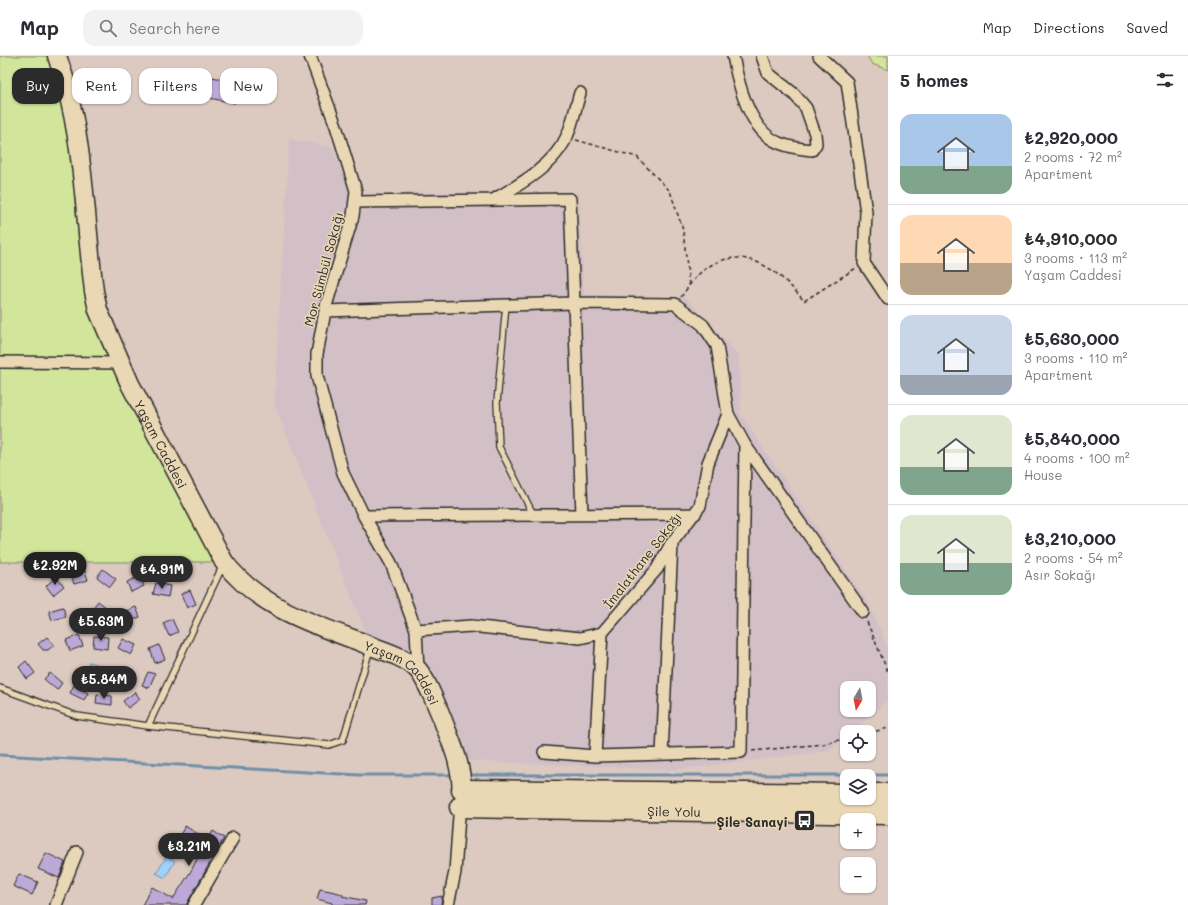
<!DOCTYPE html>
<html lang="en">
<head>
<meta charset="utf-8">
<style>
  :root { --surface:#fff; --page:#f2f2f3; --text:#2b2b33; --muted:#7c7c81; --line:#e1e1e2; --accent:#2b2b2b }
  body { margin:0; font-family:Mali,sans-serif; background:var(--page); color:var(--text); height:100vh; display:flex; flex-direction:column; font-size:15px; white-space:nowrap }
  * { box-sizing:border-box; margin:0 }
  p { font-size:13px; color:var(--muted) }
  .icon { flex:none; width:22px; height:22px; fill:none; stroke:currentColor; stroke-width:2; stroke-linecap:round; stroke-linejoin:round }
  .map { position:relative; flex:1; overflow:hidden }
  .panel { display:flex; flex-direction:column; background:var(--surface); width:300px }
  .panel>* { flex:none }
  .top-card { position:absolute; left:12px; top:12px; width:380px; height:36px; display:flex; gap:8px }
  .needle { width:26px; rotate:190deg }
  .buttons { position:absolute; left:840px; top:625px; display:grid; gap:8px }
  .buttons a { display:grid; place-items:center; width:36px; height:36px; border-radius:8px; background:var(--surface); box-shadow:0 1px 3px #0004; font-size:20px }
  .price { position:absolute; translate:-50% -34px; padding:0 9px; border-radius:14px; background:var(--accent); color:#fff; font-size:13px; line-height:26px; filter:drop-shadow(0 1px 2px #0008) }
  .price::after { content:''; position:absolute; left:50%; top:24px; width:12px; height:9px; margin-left:-6px; background:inherit; clip-path:polygon(0 0,100% 0,50% 100%) }
  .price.active { background:#222; color:#fff }
  ul { padding:0; list-style:none }
  li { display:flex; align-items:center; gap:12px; height:100px; padding:0 12px }
  li+li { border-top:1px solid var(--line) }
  li span { display:grid; place-items:center; flex:none; width:112px; height:80px; border-radius:12px; color:#555 }
  li>.icon { margin-inline-start:auto }
  span .icon { width:48px; height:48px; fill:#fffc; stroke-width:1 }
  li b { font-size:17px }
  h2 { display:flex; justify-content:space-between; align-items:center; height:48px; padding:0 12px; font-size:17px }
  .pill { padding:0 14px; border-radius:12px; background:var(--surface); box-shadow:0 1px 3px #0004; font-size:14px; line-height:36px }
  .pill.active { background:var(--accent); color:#fff }
  header { display:flex; align-items:center; gap:24px; box-sizing:border-box; height:56px; padding:0 20px; background:var(--surface); border-bottom:1px solid var(--line) }
  header strong { font-size:19px }
  nav { display:flex; gap:22px; margin-inline-start:auto; font-size:14px }
  .search { width:280px; height:36px; background:var(--page); display:flex; align-items:center; gap:10px; box-sizing:border-box; padding:0 14px; border-radius:12px; color:var(--muted); font-size:15px }
  main { display:flex; flex:1; min-height:0 }
  .map>svg:first-child { display:block }
  .built { fill:#d3c0c7; fill-rule:evenodd }
  .green { fill:#d1e69b; stroke:#7e8863 }
  .water { fill:#9ed1fb; stroke:#708fa8 }
  .lines { fill:none; stroke-linecap:round; stroke-linejoin:round }
  .stream { stroke:#708fa8; stroke-width:3 }
  .building { fill:#bda9d8; stroke:#2b2b2b }
  .lane-casing { stroke:#2b2b2b; stroke-width:8 }
  .street-casing { stroke:#2b2b2b; stroke-width:14 }
  .primary-casing { stroke:#2b2b2b; stroke-width:21 }
  .highway-casing { stroke:#2b2b2b; stroke-width:23 }
  .path { stroke:#2b2b2b; stroke-width:1.5; stroke-dasharray:4 3; stroke-linecap:butt }
  .lane { stroke:#ead8b5; stroke-width:5.5 }
  .street { stroke:#ead8b5; stroke-width:11 }
  .primary { stroke:#ead8b5; stroke-width:18 }
  .highway { stroke:#ead8b5; stroke-width:20 }
  .labels { text-anchor:middle; dominant-baseline:central; stroke-width:3; stroke-linejoin:round; paint-order:stroke }
  .street-label { font-size:13px; fill:#2b2b2b; stroke:#ead8b5 }
  .poi-label { font-size:13px; font-weight:bold; fill:#2b2b2b; stroke:#ead8b5; text-anchor:end }
</style>
</head>
<body>
<header>
<strong>Map</strong>
<div class="search"><svg class="icon" aria-label="search" viewBox="0 0 24 24"><circle cx="10" cy="10" r="6"/><path d="M15 15l6 6"/></svg>Search here</div>
<nav><a>Map</a><a>Directions</a><a>Saved</a></nav>
</header>
<main>
<div class="map">
<svg width="888" height="849" viewBox="0 0 888 849">
  <rect width="100%" height="100%" fill="#dccac0"/>
  <filter id="ink" filterUnits="userSpaceOnUse"><feTurbulence type="fractalNoise" baseFrequency=".025" numOctaves="2"/><feDisplacementMap in="SourceGraphic" scale="8" xChannelSelector="R" yChannelSelector="G"/><feConvolveMatrix kernelMatrix="1 2 1 2 8 2 1 2 1" color-interpolation-filters="sRGB"/></filter>
  <g filter="url(#ink)">
    <path class="built" d="M 289,83 L 333,91 L 355,146 L 409,136 L 579,138 L 584,238 L 686,242 L 739,299 L 741,359 L 868,547 L 888,591 L 888,644 L 851,676 L 847,676 L 847,679 L 828,695 L 675,714 L 468,705 L 444,641 L 419,613 L 371,590 L 274,348 ZM 326,256 L 321,321 L 317,321 ZM 847,632 L 869,632 L 869,654 L 847,654 Z"/>
    <path class="green" d="M 0,0 L 54,0 L 98,254 L 224,506 L 0,506 Z
      M 867,0 L 888,0 L 888,14 L 872,8 Z"/>
    <path class="water" d="M 89,606 L 112,613 L 109,622 L 86,616 Z
      M 167,800 L 175,805 L 165,822 L 156,817 Z"/>
    <g class="lines">
      <path class="stream" d="M 0,699 L 359,719 L 453,719
        M 470,719 L 888,719"/>
    </g>
    <path class="building" d="M 201,19 L 239,26 L 235,47 L 198,40 Z
      M 103,513 L 116,523 L 110,531 L 97,521 Z
      M 85,515 L 88,524 L 74,528 L 71,518 Z
      M 140,520 L 144,530 L 131,536 L 127,526 Z
      M 56,521 L 64,530 L 53,539 L 46,530 Z
      M 156,527 L 170,530 L 168,541 L 153,538 Z
      M 190,534 L 196,548 L 187,552 L 181,538 Z
      M 98,545 L 111,555 L 105,563 L 92,553 Z
      M 63,551 L 66,561 L 52,564 L 49,555 Z
      M 136,551 L 140,561 L 127,567 L 123,556 Z
      M 172,563 L 178,576 L 169,580 L 163,567 Z
      M 79,579 L 83,590 L 70,595 L 66,584 Z
      M 94,580 L 108,581 L 107,593 L 93,591 Z
      M 47,581 L 54,589 L 48,594 L 43,594 L 38,588 Z
      M 123,583 L 136,589 L 131,599 L 118,592 Z
      M 159,589 L 165,603 L 155,607 L 150,593 Z
      M 26,605 L 35,617 L 27,623 L 19,611 Z
      M 148,616 L 155,618 L 149,632 L 142,629 Z
      M 50,617 L 62,627 L 57,634 L 44,623 Z
      M 74,629 L 88,637 L 84,644 L 70,637 Z
      M 135,636 L 140,643 L 128,652 L 123,645 Z
      M 97,638 L 112,640 L 112,649 L 96,647 Z
      M 185,770 L 208,784 L 213,775 L 224,782 L 186,849 L 142,849 L 152,831 L 173,843 L 191,815 L 197,803 L 174,790 Z
      M 46,797 L 65,806 L 59,822 L 38,813 Z
      M 19,818 L 38,826 L 32,839 L 13,830 Z
      M 320,833 L 335,836 L 343,838 L 342,840 L 366,845 L 365,849 L 332,849 L 332,847 L 317,843 Z
      M 442,840 L 441,849 L 432,849 L 432,842 Z"/>
    <g class="lines">
      <defs>
        <path id="lane" d="M 506,249 L 497,346 L 499,391 L 533,458
          M 0,632 L 77,660 L 148,670 L 329,689 L 343,684 L 370,593
          M 148,670 L 223,509"/>
        <path id="street" d="M 310,0 L 336,70 L 356,135 L 353,160 L 326,250 L 317,298 L 317,320 L 343,417 L 364,460 L 391,507 L 416,574 L 418,614
          M 733,0 C 738,27 749,75 779,87 C 789,91 801,93 812,94 L 816,88 L 815,78 L 806,52 L 794,38 L 768,17 L 762,0
          M 819,0 L 847,26 L 866,156 L 864,207 L 888,243
          M 493,144 C 521,128 555,109 568,78 C 573,65 576,50 580,37
          M 355,146 L 570,143 L 582,458
          M 325,255 L 573,247 L 675,248 L 703,269 L 717,290 L 728,358 L 745,389 L 741,696 L 595,700 L 544,696
          M 0,306 L 121,307
          M 745,389 L 863,556
          M 364,460 L 695,458
          M 416,574 L 471,570 L 580,582 L 602,577 L 657,513 L 671,488 L 700,450 L 708,407 L 728,358
          M 662,698 L 672,488
          M 595,700 L 602,577
          M 56,849 L 77,796
          M 194,849 L 233,782
          M 448,849 L 455,816 L 460,746"/>
        <g id="primary">
          <path id="s1" d="M 57,0 C 84,75 84,156 94,235 L 98,254 L 130,328 L 224,506 C 259,552 314,568 366,588 C 383,595 404,600 417,613 C 425,620 441,659 445,670 C 454,693 461,709 462,734"/>
        </g>
        <g id="highway">
          <path d="M 462,734 L 847,738"/>
          <path d="M 869,738 L 888,738"/>
          <path id="s2" d="M 460,751 L 888,758"/>
        </g>
      </defs>
      <use href="#lane" class="lane-casing"/>
      <use href="#street" class="street-casing"/>
      <use href="#primary" class="primary-casing"/>
      <use href="#highway" class="highway-casing"/>
      <path class="path" d="M 576,84 L 637,101 L 670,135 L 683,174 L 689,229
        M 681,241 C 687,233 693,223 700,217 C 740,183 778,213 804,245 L 856,212
        M 867,566 L 888,616
        M 869,677 L 888,672
        M 752,695 L 824,688 L 847,682"/>
      <use href="#lane" class="lane"/>
      <use href="#street" class="street"/>
      <use href="#primary" class="primary"/>
      <use href="#highway" class="highway"/>
    </g>
  </g>
  <defs>
    <symbol id="bus-square" viewBox="-11 -11 22 22"><rect x="-9" y="-9" width="18" height="18" rx="4" fill="#2b2b2b" stroke="#ead8b5"/><path d="M-5-6H5V4H4V6H2V4H-2V6H-4V4H-5ZM-3.5-4V0h7V-4ZM-3.5 1.2v1.5H-2V1.2ZM2 1.2v1.5H3.5V1.2Z" fill="#fff"/></symbol>
  </defs>
  <g fill-rule="evenodd">
    <use href="#bus-square" x="792" y="752" width="25" height="25"/>
  </g>
  <g class="labels">
    <g class="street-label">
      <text transform="translate(323 213) rotate(-75)">Mor Sümbül Sokağı</text>
      <text stroke="none"><textPath href="#s1" startOffset="406">Yaşam Caddesi</textPath></text>
      <text transform="translate(642 504) rotate(-52)">İmalathane Sokağı</text>
      <text stroke="none"><textPath href="#s1" startOffset="754">Yaşam Caddesi</textPath></text>
      <text stroke="none"><textPath href="#s2" startOffset="214">Şile Yolu</textPath></text>
    </g>
    <g class="poi-label">
      <text x="788" y="765">Şile Sanayi</text>
    </g>
  </g>
</svg>
<div class="buttons">
<a><svg class="needle" viewBox="-14 -14 28 28"><path d="M0-13l5 13h-10z" fill="#e53935"/><path d="M0 13l5-13h-10z" fill="#7c7c81"/></svg></a>
<a><svg class="icon" aria-label="locate" viewBox="0 0 24 24"><circle cx="12" cy="12" r="6"/><path d="M12 2v4M12 18v4M2 12h4M18 12h4"/></svg></a>
<a><svg class="icon" aria-label="layers" viewBox="0 0 24 24"><path d="M12 4l9 5-9 5-9-5zM3 14l9 5 9-5"/></svg></a>
<a>+</a>
<a>−</a>
</div>
<b class="price active" style="left:55px;top:530px">₺2.92M</b>
<b class="price" style="left:162px;top:534px">₺4.91M</b>
<b class="price" style="left:101px;top:586px">₺5.63M</b>
<b class="price" style="left:104px;top:644px">₺5.84M</b>
<b class="price" style="left:189px;top:811px">₺3.21M</b>
<div class="top-card">
<a class="pill active">Buy</a>
<a class="pill">Rent</a>
<a class="pill">Filters</a>
<a class="pill">New</a>
</div>
</div>
<section class="panel">
<h2>5 homes<svg class="icon" aria-label="filters" viewBox="0 0 24 24"><path d="M4 7h16M4 17h16"/><circle cx="9" cy="7" r="2"/><circle cx="15" cy="17" r="2"/></svg></h2>
<ul>
<li><span style="background:linear-gradient(#a9c7e8 65%,#7fa58c 0)"><svg class="icon" aria-label="home" viewBox="0 0 24 24"><path d="M3 11l9-7 9 7M6 9v11h12V9"/></svg></span><div><b>₺2,920,000</b><p>2 rooms · 72 m²</p><p>Apartment</p></div></li>
<li><span style="background:linear-gradient(#ffd9b3 60%,#b9a48a 0)"><svg class="icon" aria-label="home" viewBox="0 0 24 24"><path d="M3 11l9-7 9 7M6 9v11h12V9"/></svg></span><div><b>₺4,910,000</b><p>3 rooms · 113 m²</p><p>Yaşam Caddesi</p></div></li>
<li><span style="background:linear-gradient(#c9d6e8 75%,#9aa5b1 0)"><svg class="icon" aria-label="home" viewBox="0 0 24 24"><path d="M3 11l9-7 9 7M6 9v11h12V9"/></svg></span><div><b>₺5,630,000</b><p>3 rooms · 110 m²</p><p>Apartment</p></div></li>
<li><span style="background:linear-gradient(#dfe7d0 65%,#7fa58c 0)"><svg class="icon" aria-label="home" viewBox="0 0 24 24"><path d="M3 11l9-7 9 7M6 9v11h12V9"/></svg></span><div><b>₺5,840,000</b><p>4 rooms · 100 m²</p><p>House</p></div></li>
<li><span style="background:linear-gradient(#dfe7d0 60%,#7fa58c 0)"><svg class="icon" aria-label="home" viewBox="0 0 24 24"><path d="M3 11l9-7 9 7M6 9v11h12V9"/></svg></span><div><b>₺3,210,000</b><p>2 rooms · 54 m²</p><p>Asır Sokağı</p></div></li>
</ul>
</section>
</main>
</body>
</html>
